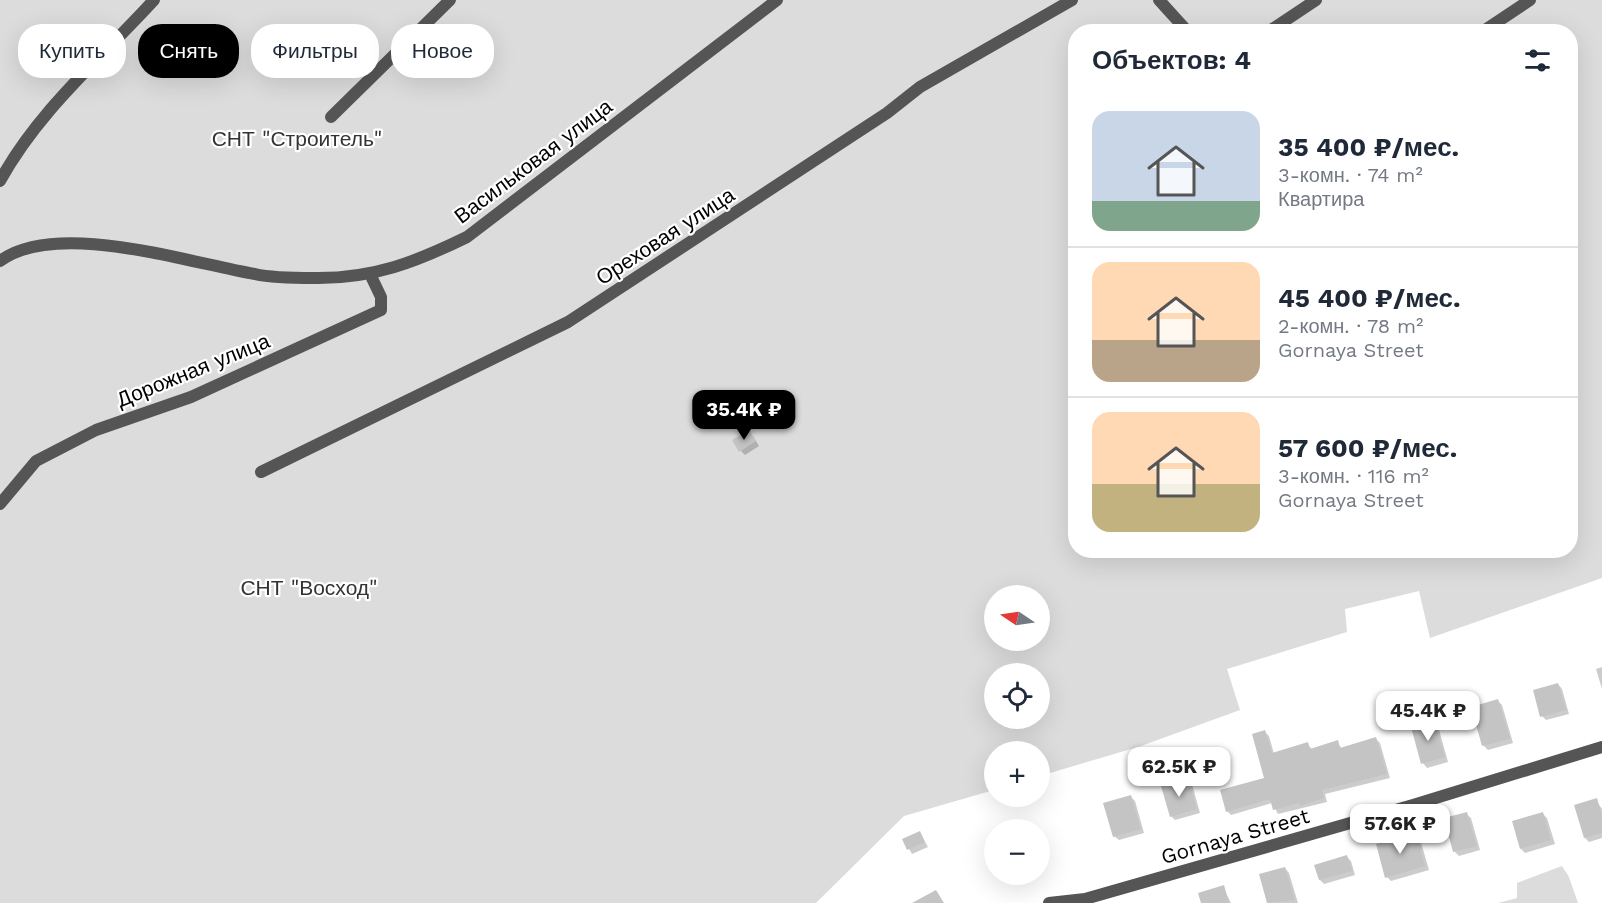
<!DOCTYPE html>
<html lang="ru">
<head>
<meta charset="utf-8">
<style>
  :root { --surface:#fff; --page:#f6f6f7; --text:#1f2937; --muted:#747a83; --line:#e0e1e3; --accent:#000 }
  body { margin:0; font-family:"Work Sans",sans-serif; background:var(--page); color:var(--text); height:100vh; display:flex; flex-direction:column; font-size:22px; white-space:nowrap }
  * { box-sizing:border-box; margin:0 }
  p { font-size:20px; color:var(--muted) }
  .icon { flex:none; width:33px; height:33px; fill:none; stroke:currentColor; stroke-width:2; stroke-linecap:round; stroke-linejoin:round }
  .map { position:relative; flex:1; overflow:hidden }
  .sheet { position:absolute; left:1068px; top:24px; width:510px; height:534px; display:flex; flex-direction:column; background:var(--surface); border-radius:24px; box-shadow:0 6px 24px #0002 }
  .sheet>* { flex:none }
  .top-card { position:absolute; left:18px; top:24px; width:570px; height:54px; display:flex; gap:12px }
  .needle { width:39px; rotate:283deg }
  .controls { position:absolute; left:984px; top:585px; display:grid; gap:12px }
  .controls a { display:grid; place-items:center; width:66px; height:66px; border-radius:50%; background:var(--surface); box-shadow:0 6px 24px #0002; font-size:30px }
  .price { position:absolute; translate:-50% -51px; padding:0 14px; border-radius:12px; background:#fff; color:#222; font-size:20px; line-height:39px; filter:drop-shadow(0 2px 3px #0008) }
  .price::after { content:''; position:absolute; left:50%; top:36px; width:18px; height:14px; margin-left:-9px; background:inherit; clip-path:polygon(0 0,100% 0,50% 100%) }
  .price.selected { background:var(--accent); color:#fff }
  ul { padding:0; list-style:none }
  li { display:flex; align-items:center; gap:18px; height:150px; padding:0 24px }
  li+li { border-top:2px solid var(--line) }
  li span { display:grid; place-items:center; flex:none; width:168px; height:120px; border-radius:18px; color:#555 }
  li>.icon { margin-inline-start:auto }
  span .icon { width:72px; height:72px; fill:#fffc; stroke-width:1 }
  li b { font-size:26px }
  h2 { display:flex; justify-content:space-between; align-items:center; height:72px; padding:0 24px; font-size:26px }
  .tag { padding:0 21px; border-radius:24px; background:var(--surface); box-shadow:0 6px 24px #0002; font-size:21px; line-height:54px }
  .tag.selected { background:var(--accent); color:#fff }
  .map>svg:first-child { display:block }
  .green { fill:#dcdcdc; fill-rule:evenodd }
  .shadow { fill:#0003 }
  .building { fill:#c4c4c4 }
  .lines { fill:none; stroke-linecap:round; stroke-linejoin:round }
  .minor { stroke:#555; stroke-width:12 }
  .labels { text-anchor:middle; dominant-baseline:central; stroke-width:4.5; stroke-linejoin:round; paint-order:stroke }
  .park-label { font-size:21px; fill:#333; stroke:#fff }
  .street-label { font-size:21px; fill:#000; stroke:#fff }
</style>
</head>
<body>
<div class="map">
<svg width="1602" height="903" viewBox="0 0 1602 903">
  <rect width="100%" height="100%" fill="#fff"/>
  <path class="green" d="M 0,0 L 1602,0 L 1602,578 L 1430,638 L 1419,591 L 1345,609 L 1347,632 L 1227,669 L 1240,710 L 1141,746 L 1040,776 L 1040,752 L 994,752 L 994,790 L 904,816 L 816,903 L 0,903 ZM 1076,32 L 1570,32 L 1570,550 L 1076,550 ZM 994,596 L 1040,596 L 1040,640 L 994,640 ZM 994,674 L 1040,674 L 1040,718 L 994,718 Z
    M 1562,866 L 1569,877 L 1578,903 L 1498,903 L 1517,898 L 1517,883 Z"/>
  <path class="shadow" d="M 753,436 L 759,446 L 745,455 L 741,451 Z
    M 1602,667 L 1602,689 L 1596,669 Z
    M 1558,684 L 1562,689 L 1569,714 L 1546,720 L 1542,716 Z
    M 1498,701 L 1502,705 L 1513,743 L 1488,750 L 1484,746 L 1473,708 Z
    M 1434,721 L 1438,726 L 1448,762 L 1427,768 L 1423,763 Z
    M 1265,732 L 1269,736 L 1274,754 L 1307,744 L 1312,749 L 1337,742 L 1342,749 L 1376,739 L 1380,743 L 1390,778 L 1325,794 L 1327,802 L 1278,814 L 1272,803 L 1231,815 L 1227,811 L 1265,779 Z
    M 1188,779 L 1192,784 L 1200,813 L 1175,820 L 1171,816 Z
    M 1131,797 L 1135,801 L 1144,833 L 1119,840 L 1114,836 Z
    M 1596,800 L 1602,809 L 1602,838 L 1589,842 L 1585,838 Z
    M 1466,814 L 1471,818 L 1480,850 L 1459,856 L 1455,852 L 1446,820 Z
    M 1543,814 L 1547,818 L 1555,844 L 1525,853 L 1521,849 Z
    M 920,833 L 928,847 L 912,854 L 904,840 Z
    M 1415,834 L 1420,839 L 1429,870 L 1391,881 L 1387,877 Z
    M 1347,857 L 1351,861 L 1355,875 L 1324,884 L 1320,880 L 1316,866 Z
    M 1285,868 L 1289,873 L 1298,903 L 1269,903 L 1261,875 Z
    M 1223,887 L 1231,903 L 1202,903 Z"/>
  <path class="building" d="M 749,430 L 756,441 L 739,452 L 732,440 Z
    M 1558,683 L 1566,710 L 1540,717 L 1533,690 Z
    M 1498,699 L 1510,739 L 1482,746 L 1471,707 Z
    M 1434,720 L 1445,757 L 1421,764 L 1411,727 Z
    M 1265,730 L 1272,753 L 1308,742 L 1310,749 L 1338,740 L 1340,748 L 1376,737 L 1387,774 L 1322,790 L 1324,798 L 1300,806 L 1299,803 L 1273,810 L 1270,799 L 1226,812 L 1220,790 L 1264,778 L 1252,734 Z
    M 1188,778 L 1197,809 L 1170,817 L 1161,786 Z
    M 1131,795 L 1141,829 L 1113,837 L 1103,803 Z
    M 1597,798 L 1602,816 L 1602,833 L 1584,838 L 1574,805 Z
    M 1467,812 L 1477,846 L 1453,852 L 1444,818 Z
    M 1543,812 L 1551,840 L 1520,849 L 1512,821 Z
    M 920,831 L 925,842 L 907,850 L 902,839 Z
    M 1416,833 L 1425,866 L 1385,878 L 1376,844 Z
    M 1347,855 L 1352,871 L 1319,880 L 1314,865 Z
    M 1285,867 L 1295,900 L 1267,903 L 1259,874 Z
    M 1224,885 L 1229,903 L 1201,903 L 1198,893 Z
    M 936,890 L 944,903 L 912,903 Z"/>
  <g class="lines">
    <path class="minor" d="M 1159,0 L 1188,32
      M 1268,32 L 1316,0
      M 1482,32 L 1530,0
      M 331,117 L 450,0
      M 0,181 C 38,111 101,58 154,0
      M 0,261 C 57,219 189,263 255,274 C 273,278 295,278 314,278 C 373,279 416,262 467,237 L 777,0
      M 261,472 L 568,322 L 887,113 L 920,87 L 1072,0
      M 0,504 L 36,461 L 96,430 L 191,397 L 381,310 L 381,297 L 370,274
      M 1049,903 L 1085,899 L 1413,805 L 1602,747"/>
  </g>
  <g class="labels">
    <g class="park-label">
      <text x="297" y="138">СНТ "Строитель"</text>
      <text x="309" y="587">СНТ "Восход"</text>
    </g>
    <g class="street-label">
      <text transform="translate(533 161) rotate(-37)">Васильковая улица</text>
      <text transform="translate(665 236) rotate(-33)">Ореховая улица</text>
      <text transform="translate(193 370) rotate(-22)">Дорожная улица</text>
      <text transform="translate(1235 836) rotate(-16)">Gornaya Street</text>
    </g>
  </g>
</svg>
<div class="controls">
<a><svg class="needle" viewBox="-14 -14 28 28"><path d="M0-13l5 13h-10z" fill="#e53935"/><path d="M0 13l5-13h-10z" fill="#747a83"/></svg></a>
<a><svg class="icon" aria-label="locate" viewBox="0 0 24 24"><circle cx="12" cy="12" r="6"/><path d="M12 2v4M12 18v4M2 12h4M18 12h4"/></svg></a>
<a>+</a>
<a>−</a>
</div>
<b class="price selected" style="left:744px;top:441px">35.4K ₽</b>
<b class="price" style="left:1428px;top:742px">45.4K ₽</b>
<b class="price" style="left:1179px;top:798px">62.5K ₽</b>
<b class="price" style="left:1400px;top:855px">57.6K ₽</b>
<div class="top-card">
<a class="tag">Купить</a>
<a class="tag selected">Снять</a>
<a class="tag">Фильтры</a>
<a class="tag">Новое</a>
</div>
<section class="sheet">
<h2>Объектов: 4<svg class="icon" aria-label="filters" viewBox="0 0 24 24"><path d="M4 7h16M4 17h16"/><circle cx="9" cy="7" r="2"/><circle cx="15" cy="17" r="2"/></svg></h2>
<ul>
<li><span style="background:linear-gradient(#c9d6e8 75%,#7fa58c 0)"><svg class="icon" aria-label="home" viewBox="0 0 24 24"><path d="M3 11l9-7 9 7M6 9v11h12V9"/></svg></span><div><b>35 400 ₽/мес.</b><p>3-комн. · 74 m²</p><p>Квартира</p></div></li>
<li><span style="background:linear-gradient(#ffd9b3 65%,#b9a48a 0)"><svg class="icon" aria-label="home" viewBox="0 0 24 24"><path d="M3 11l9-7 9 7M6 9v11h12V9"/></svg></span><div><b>45 400 ₽/мес.</b><p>2-комн. · 78 m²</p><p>Gornaya Street</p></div></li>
<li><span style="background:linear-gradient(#ffd9b3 60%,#c2b280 0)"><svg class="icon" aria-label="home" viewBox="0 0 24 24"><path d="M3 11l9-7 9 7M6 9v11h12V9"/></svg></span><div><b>57 600 ₽/мес.</b><p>3-комн. · 116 m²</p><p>Gornaya Street</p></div></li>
</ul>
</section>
</div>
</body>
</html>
